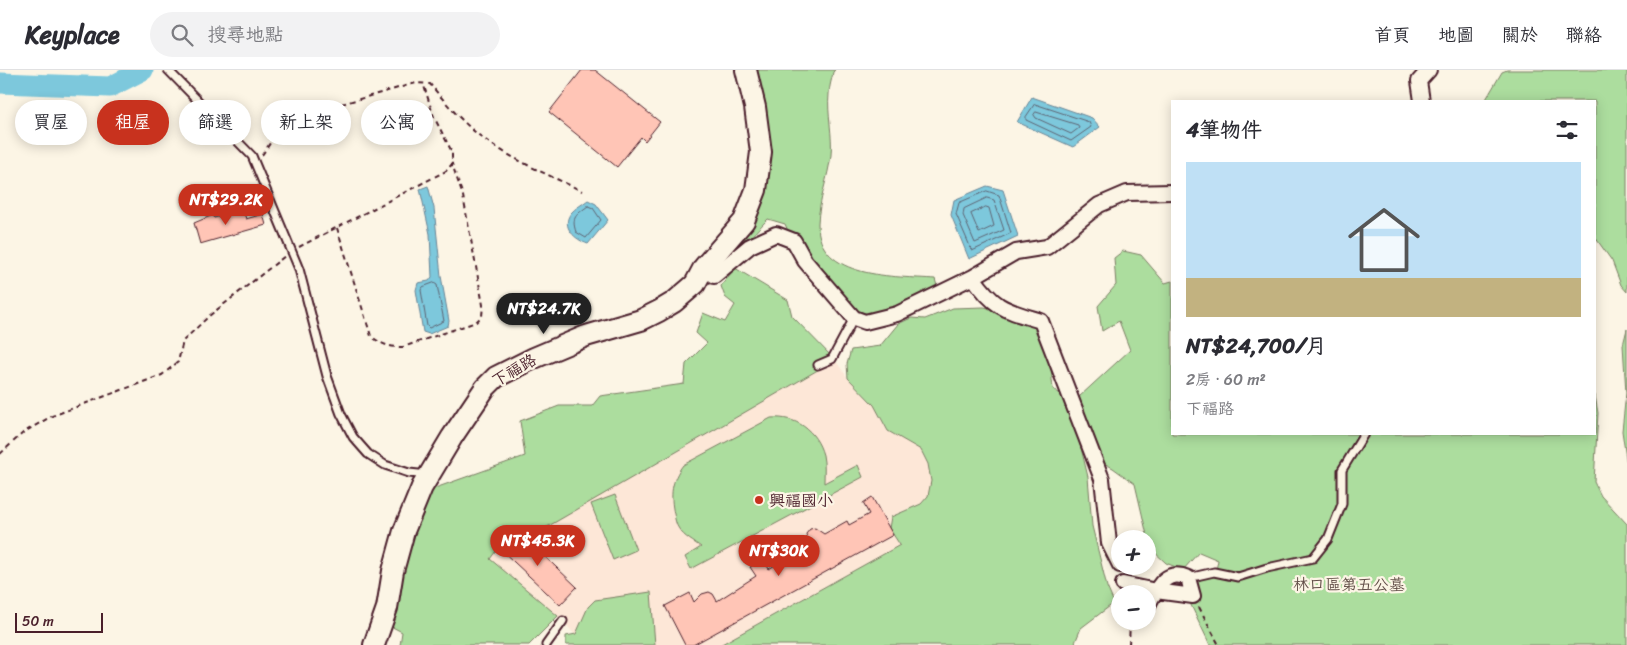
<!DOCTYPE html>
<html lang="zh-TW">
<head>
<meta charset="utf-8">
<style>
  :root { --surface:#fff; --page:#f2f2f3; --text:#2b2b33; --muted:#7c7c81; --line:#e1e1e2; --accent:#c8321e }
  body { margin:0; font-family:Sriracha,"LXGW WenKai TC",sans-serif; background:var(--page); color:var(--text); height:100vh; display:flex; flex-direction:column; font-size:19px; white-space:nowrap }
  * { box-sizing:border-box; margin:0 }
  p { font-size:16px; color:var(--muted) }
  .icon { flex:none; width:28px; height:28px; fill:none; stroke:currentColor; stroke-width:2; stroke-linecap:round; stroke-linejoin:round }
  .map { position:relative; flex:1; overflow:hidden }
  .details { position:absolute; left:1171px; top:30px; width:425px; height:335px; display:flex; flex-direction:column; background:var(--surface); border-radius:0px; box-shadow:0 2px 12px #0003 }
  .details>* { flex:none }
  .banner { position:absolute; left:15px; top:30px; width:475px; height:45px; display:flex; gap:10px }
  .controls { position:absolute; left:1111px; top:460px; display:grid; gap:10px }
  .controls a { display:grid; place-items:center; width:45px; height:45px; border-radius:50%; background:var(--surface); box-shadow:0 2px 12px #0003; font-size:25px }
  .scale { position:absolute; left:15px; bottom:12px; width:88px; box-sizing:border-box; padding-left:5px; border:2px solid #4a1f2b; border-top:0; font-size:14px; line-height:18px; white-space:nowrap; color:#4a1f2b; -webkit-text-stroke:4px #fcf5e5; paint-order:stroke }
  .price { position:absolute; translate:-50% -42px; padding:0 11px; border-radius:18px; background:var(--accent); color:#fff; font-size:16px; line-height:32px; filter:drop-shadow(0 1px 2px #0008) }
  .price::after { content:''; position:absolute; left:50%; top:30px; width:15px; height:11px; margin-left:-8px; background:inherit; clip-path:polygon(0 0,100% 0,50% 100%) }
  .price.current { background:#222; color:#fff }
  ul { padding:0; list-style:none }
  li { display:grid; align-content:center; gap:10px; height:265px; padding:0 15px }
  li span { display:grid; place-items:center; height:155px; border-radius:0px; color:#555 }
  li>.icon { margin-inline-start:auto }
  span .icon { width:90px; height:90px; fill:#fffc; stroke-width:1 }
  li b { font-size:21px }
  h2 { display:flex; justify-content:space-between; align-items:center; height:60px; padding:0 15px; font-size:21px }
  .chip { padding:0 18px; border-radius:22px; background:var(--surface); box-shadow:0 2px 12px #0003; font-size:18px; line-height:45px }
  .chip.current { background:var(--accent); color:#fff }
  header { display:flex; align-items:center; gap:30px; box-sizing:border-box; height:70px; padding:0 25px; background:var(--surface); border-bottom:1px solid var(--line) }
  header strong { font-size:24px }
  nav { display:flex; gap:28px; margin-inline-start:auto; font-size:18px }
  .search { width:350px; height:45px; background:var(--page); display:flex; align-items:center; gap:12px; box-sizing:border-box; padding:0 18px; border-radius:28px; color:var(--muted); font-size:19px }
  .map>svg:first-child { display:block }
  .built { fill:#fde7d7 }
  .green { fill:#acdd9e; stroke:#7b7e64 }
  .water { fill:#7dc8dc; stroke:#698495 }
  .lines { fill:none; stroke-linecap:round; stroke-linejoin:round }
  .shore { stroke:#5e6372; stroke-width:1 }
  .river { stroke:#7dc8dc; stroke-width:21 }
  .building { fill:#ffc5b6; stroke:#4a1f2b }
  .service-casing { stroke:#4a1f2b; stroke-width:11 }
  .minor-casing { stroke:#4a1f2b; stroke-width:18 }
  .secondary-casing { stroke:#4a1f2b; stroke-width:24 }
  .path { stroke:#4a1f2b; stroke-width:2; stroke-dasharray:5 4; stroke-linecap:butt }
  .service { stroke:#fcf5e5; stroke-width:7 }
  .minor { stroke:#fcf5e5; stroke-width:14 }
  .secondary { stroke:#fcf5e5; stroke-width:20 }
  .poi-dot { fill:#c8321e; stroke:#fcf5e5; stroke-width:2 }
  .labels { text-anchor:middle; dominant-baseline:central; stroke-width:4.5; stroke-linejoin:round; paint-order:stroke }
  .street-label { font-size:16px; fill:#4a1f2b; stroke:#fcf5e5 }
  .poi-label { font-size:16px; fill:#4a1f2b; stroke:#fcf5e5; text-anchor:start }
  .park-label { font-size:16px; fill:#624e48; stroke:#fcf5e5 }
</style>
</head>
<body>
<header>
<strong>Keyplace</strong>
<div class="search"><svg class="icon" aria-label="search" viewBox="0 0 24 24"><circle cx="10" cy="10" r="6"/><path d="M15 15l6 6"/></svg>搜尋地點</div>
<nav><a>首頁</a><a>地圖</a><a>關於</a><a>聯絡</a></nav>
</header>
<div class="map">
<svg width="1627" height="575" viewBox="0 0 1627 575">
  <rect width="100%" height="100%" fill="#fcf5e5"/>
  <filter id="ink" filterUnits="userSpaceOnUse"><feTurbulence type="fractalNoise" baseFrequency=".02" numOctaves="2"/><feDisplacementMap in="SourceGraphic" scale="10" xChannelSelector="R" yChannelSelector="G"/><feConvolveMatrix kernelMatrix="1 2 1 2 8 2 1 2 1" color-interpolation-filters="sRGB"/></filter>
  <g filter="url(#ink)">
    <path class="built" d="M 835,290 L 848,308 L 874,335 L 888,361 L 921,380 L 928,394 L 931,411 L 928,426 L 921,434 L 891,447 L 889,458 L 900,475 L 720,575 L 584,575 L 563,551 L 490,489 L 513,458 L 540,460 Z"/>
    <path class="green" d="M 758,0 L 835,0 L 833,2 C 832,9 829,17 829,24 C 827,44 833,65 831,85 C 828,108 819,130 818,153 C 817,210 896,206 935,209 L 939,223 L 869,254 L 801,191 L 785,154 L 768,149 L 734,184 L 726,181 L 752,143 L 753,8 Z
      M 1507,0 L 1627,0 L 1627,222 L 1621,215 L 1612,191 L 1595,167 L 1595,31 L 1485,31 L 1502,2 Z
      M 1123,181 L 1141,185 L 1165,213 L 1172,211 L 1172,364 L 1595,364 L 1595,325 L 1598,343 L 1594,412 L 1601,426 L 1627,454 L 1627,575 L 1210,575 L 1190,533 L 1199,526 L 1196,514 L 1205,506 L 1215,506 L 1218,490 L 1199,482 L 1183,500 L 1166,493 L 1150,478 L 1135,414 L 1113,398 L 1098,390 L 1079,327 L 1130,280 L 1119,251 L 1102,261 L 1098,236 L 1116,215 L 1114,188 Z
      M 735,198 L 788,230 L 792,246 L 835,290 L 540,461 L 513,458 L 490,489 L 558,546 L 529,575 L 400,575 L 402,562 L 379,550 L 424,422 L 525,386 L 520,351 L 559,336 L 592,336 L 600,326 L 684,314 L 686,294 L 707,273 L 696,263 L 703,243 L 725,252 L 735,235 L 725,227 L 721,216 Z
      M 984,237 C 996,240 1017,243 1027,248 C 1052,260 1050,296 1053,319 L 1065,327 L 1081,378 L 1088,407 L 1092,456 L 1107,517 L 1114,533 L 1081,558 L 1074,575 L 720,575 L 900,475 L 889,458 L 891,447 L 921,434 L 928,426 L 931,411 L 928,394 L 921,380 L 888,361 L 874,335 L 848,308 L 847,294 L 851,280 L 880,276 L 898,254 L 911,248 L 925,249 L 953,238 Z
      M 1627,259 L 1627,395 L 1622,361 L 1626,323 L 1623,275 Z
      M 771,348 C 796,346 816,360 823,385 C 825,394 824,404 824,413 L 858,395 L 863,407 L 691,499 L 685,487 L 701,477 C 694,472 684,467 679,459 C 676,455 675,449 674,444 C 670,425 671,411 683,395 Z
      M 615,425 L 636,480 L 613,490 L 591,434 Z
      M 651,522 L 655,575 L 566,575 L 566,566 L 576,564 L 588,537 L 595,530 Z"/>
    <path class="water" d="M 1032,27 L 1092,48 L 1100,57 L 1073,77 L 1017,52 Z
      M 428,116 L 434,138 L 441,206 L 449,251 L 448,256 L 429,264 L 423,262 L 416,220 L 418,213 L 429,211 L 432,207 L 430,164 L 420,119 Z
      M 987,116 L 1003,120 L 1018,166 L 969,189 L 951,145 L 954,130 Z
      M 588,130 L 596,134 L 608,150 L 588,174 C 576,170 560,157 571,143 C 575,138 583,134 588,130 Z"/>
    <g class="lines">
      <path class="shore" d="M 1035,34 L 1089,52 L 1091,57 L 1071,71 L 1026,50 L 1026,47 Z
        M 1036,42 L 1078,55 L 1079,58 L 1071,64 L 1036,48 L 1034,45 Z
        M 987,121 L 999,125 L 1011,163 L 972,181 L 956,144 L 959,133 Z
        M 987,128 L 994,130 L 1004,160 L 975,173 L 963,145 L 964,139 Z
        M 588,136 L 593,138 L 601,150 L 586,168 L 576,162 C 571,147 576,145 588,136 Z
        M 986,137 L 989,138 L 994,156 L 979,163 L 971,144 Z
        M 434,213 L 437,215 L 444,251 L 429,258 L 427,256 L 421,220 L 423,217 Z"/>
      <path class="river" d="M 0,13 L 110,17 L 143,0"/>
    </g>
    <path class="building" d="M 582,0 L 595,0 L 660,52 L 645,71 L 641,67 L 617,97 L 549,42 Z
      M 243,140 L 246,149 L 263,144 L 266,155 L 200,174 L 194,153 L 213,145 L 214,148 Z
      M 872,427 L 893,465 L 693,575 L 685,575 L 665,536 L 690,523 L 694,532 L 702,524 L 709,522 L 713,524 L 717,531 L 756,506 L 750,497 L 758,492 L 765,492 L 769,499 L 808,473 L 806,464 L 810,459 L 815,458 L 824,464 L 847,451 L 849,455 L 869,444 L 863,433 Z
      M 516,459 L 577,517 L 560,535 L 499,478 Z"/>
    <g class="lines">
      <defs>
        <path id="service" d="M 168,0 L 252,86 L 299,199 L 327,306 L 341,344 L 353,367 L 368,384 L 385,395 L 409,403 L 428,405
          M 818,295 L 832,289 L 854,248
          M 1188,508 L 1214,502 L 1238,507 L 1267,498 L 1313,488 L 1328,469 L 1342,434 L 1342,400 L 1364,364
          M 546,575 L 563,551"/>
        <path id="minor" d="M 1422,31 L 1419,11 L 1429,0
          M 704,197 L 714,206 L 750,176 L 776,164 L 794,171 L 805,191 L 854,248 L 865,252 L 897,244 L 973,207 L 1016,182 L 1047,177 L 1099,135 L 1127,123 L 1172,122
          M 973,207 C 995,239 1005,240 1041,251 L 1102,409 L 1109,473 L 1120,495
          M 1123,514 L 1156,521 L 1193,526 L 1188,508 C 1165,498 1157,518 1148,535 L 1148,536"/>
        <path id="secondary" d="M 374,575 L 387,538 L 393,501 L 404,461 L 422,417 L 452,367 L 485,318 L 496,307 L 534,288 L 586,266 L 641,250 L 659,241 L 674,232 L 695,214 L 704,197 L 744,151 L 756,120 L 761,82 L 755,37 L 746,0"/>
      </defs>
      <use href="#service" class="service-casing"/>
      <use href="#minor" class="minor-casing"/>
      <use href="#secondary" class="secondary-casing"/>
      <path class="path" d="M 262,85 L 277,63 L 301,43 L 345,33 L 416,13 L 430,14 C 445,32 467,58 487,71 C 515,91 551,106 582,121
        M 337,158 L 371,266 C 382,275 389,277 403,277 L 476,252 L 482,246 L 483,235 L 463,126 L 452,94
        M 299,177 L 446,101 L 452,94 L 452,82 L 434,47 L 423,13
        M 0,384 L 24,362 L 52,346 L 162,305 L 178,292 L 183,271 L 209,246 L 285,186
        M 1199,537 L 1219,575
        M 1129,575 L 1130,551"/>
      <use href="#service" class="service"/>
      <use href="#minor" class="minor"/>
      <use href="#secondary" class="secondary"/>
    </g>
  </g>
  <circle class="poi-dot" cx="759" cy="430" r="5"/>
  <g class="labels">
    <g class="street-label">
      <text transform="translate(514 300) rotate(-30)">下福路</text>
    </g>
    <g class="poi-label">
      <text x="769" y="430">興福國小</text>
    </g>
    <g class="park-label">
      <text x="1349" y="514">林口區第五公墓</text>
    </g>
  </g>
</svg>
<div class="controls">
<a>+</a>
<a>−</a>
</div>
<div class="scale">50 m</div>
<b class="price" style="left:226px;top:156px">NT$29.2K</b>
<b class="price current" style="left:544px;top:265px">NT$24.7K</b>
<b class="price" style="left:538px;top:497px">NT$45.3K</b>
<b class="price" style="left:779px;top:507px">NT$30K</b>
<div class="banner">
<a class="chip">買屋</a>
<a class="chip current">租屋</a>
<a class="chip">篩選</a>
<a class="chip">新上架</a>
<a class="chip">公寓</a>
</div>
<section class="details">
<h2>4筆物件<svg class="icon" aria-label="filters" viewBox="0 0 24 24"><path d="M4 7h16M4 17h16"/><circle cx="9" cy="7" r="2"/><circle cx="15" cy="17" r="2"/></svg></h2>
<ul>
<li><span style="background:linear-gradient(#bfe0f5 75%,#c2b280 0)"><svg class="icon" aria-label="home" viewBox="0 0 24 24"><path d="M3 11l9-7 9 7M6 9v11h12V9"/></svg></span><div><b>NT$24,700/月</b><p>2房 · 60 m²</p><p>下福路</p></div></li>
</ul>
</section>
</div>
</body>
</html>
